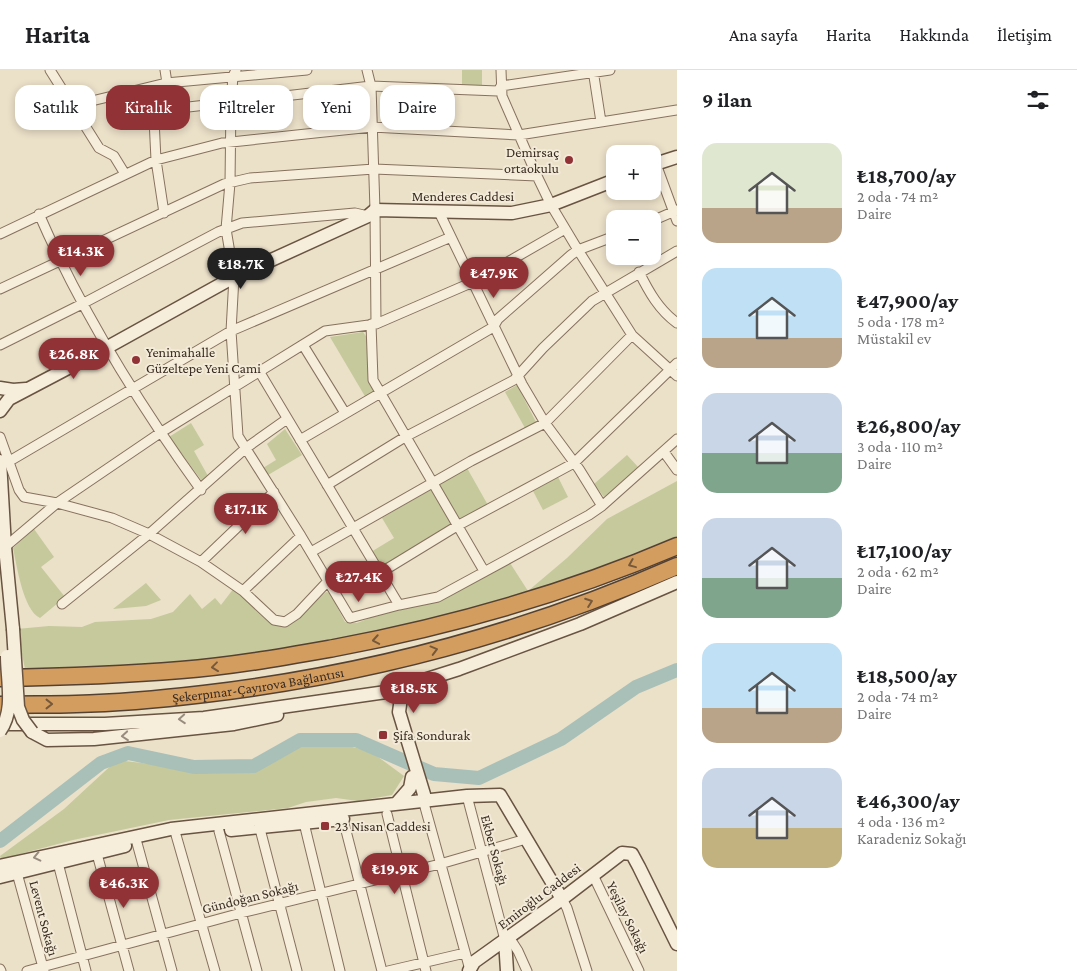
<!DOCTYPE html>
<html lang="tr">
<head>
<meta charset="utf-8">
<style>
  :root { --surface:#fff; --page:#f2f2f2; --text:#202124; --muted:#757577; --line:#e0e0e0; --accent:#913336 }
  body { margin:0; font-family:"Crimson Pro",serif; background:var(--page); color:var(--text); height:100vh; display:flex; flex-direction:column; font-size:19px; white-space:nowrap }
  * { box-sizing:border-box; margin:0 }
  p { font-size:16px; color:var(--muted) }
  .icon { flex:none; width:28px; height:28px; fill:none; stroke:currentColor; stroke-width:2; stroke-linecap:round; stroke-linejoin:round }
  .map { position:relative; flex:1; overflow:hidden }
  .drawer { display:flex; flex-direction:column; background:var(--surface); width:400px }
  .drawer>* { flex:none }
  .top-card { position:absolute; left:15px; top:15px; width:475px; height:45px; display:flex; gap:10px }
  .buttons { position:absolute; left:606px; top:75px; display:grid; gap:10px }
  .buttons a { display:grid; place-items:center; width:55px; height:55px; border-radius:10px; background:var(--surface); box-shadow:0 2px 8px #0003; font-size:25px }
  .price { position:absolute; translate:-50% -42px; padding:0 11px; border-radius:18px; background:var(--accent); color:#fff; font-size:16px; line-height:32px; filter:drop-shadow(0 1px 2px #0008) }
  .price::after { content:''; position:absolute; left:50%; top:30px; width:15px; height:11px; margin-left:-8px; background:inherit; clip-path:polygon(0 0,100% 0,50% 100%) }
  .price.active { background:#222; color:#fff }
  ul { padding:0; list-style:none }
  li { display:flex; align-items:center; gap:15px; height:125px; padding:0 25px }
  li span { display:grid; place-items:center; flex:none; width:140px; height:100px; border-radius:15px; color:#555 }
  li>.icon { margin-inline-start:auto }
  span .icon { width:60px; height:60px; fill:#fffc; stroke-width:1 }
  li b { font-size:21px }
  h2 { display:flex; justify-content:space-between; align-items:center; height:60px; padding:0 25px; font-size:21px }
  .tag { padding:0 18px; border-radius:15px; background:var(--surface); box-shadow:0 2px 8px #0003; font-size:18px; line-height:45px }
  .tag.active { background:var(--accent); color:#fff }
  header { display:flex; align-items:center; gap:30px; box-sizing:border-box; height:70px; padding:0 25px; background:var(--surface); border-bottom:1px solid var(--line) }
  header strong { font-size:24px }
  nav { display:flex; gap:28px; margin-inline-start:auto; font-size:18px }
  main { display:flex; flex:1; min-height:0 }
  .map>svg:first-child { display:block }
  .green { fill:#c5c99c }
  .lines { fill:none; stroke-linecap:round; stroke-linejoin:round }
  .river { stroke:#a9c0b8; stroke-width:14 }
  .street-casing { stroke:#86725e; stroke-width:11 }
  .secondary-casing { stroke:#685441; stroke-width:15 }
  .highway-casing { stroke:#544132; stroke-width:19 }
  .street { stroke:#f7eddb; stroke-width:9 }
  .secondary { stroke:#f7eddb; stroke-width:12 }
  .highway { stroke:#d49d60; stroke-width:16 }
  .secondary-bridge-casing { stroke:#685441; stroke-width:15; stroke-linecap:butt }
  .secondary-bridge { stroke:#f7eddb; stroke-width:12 }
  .oneway { stroke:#76593a }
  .oneway2 { stroke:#988c7e }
  .poi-dot { fill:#913336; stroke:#f3ead7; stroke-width:2 }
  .labels { text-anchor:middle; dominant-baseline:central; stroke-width:4; stroke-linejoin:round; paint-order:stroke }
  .poi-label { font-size:14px; fill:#382b21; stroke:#f3ead7; text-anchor:start }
  .street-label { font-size:14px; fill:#382b21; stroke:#f3ead7 }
</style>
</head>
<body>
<header>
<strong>Harita</strong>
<nav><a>Ana sayfa</a><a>Harita</a><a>Hakkında</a><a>İletişim</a></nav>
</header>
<main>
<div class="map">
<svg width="677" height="901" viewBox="0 0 677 901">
  <rect width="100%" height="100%" fill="#ebe0c8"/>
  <path class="green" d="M 462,0 L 482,0 L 482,17 L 462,16 Z
    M 363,262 L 368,269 L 369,311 L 375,323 L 366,328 L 330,267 Z
    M 517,315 L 536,352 L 525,358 L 505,322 Z
    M 191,353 L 204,375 L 194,381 L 208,406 L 202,411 L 169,367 Z
    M 285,359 L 302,385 L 268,405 L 263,398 L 276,390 L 267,374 Z
    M 627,385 L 639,398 L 604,427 L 594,414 Z
    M 467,398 L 489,437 L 461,452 L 438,415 Z
    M 558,407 L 568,427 L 543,440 L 533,421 Z
    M 677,411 L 677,466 L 602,496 L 517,526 L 468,540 L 375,563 L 250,585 L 139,595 L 25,599 L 17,559 L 49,556 L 82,557 L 95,552 L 151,549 L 173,542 L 190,524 L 202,539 L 215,528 L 221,535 L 234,518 L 271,553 L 281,556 L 310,536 L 326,522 L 330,523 L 345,552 L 357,553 L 398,537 L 438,532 L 510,493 L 528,521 L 567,488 L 607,449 Z
    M 432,419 L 453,456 L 381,498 L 371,482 L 394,468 L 382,448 Z
    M 34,459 L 54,487 L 41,497 L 65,527 L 40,548 C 23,540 17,496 13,478 Z
    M 146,513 L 161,530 L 146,536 L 113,539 Z
    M 339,674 L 370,681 L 404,706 L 392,725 L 358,731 L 336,728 L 306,732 L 288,738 L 169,750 L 73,770 L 1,789 L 0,786 L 64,739 L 117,690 L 190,699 L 239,699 L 272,692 L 301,675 Z"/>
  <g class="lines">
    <path class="river" d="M 0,771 L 101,693 L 128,683 L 194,697 L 254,696 L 300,670 L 356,670 L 434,704 L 479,708 L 561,669 L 636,617 L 677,600"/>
    <defs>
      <path id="street" d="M 50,0 L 99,78 L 114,86 L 125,104
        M 236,0 L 233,6 L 231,33 L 230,113 L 226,159 L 234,207 L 231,261 L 238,366 L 301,466 L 350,548 L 399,535 L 438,527 L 589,445 L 602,436 L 677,369
        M 367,0 L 371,16 L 375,140 L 376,254
        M 501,0 L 502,26 L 537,106 L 551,135 L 578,180 L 632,265 L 677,306
        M 593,0 L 601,52
        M 71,36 L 166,13 L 307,0
        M 171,39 L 371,16 L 498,21 L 501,16 L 610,0
        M 656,94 L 677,151
        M 439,142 L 522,314 L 545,353 L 579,399 L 602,436
        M 164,143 L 156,90 L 154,49 L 158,44 L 171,39 L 165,0
        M 39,144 C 82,243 138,333 201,420
        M 652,151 L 677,140
        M 0,164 L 156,90 L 222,73 L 372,57 L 519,65 L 677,40
        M 639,202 C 649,222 659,240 677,253
        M 0,219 L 224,114 L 250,108 L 374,99 L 537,106
        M 371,254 L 373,310 L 484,501
        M 0,275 L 82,234 L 218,162 L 242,153 L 355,143 L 368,146
        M 303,275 L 345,343
        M 259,301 L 399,535
        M 0,367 L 19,420 L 24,427 L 57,433 L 112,448 L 149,464 L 201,492 L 243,521 L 274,550 L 285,552 L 297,544 L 328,511
        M 300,370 L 490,259 L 494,256 L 498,249 L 571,185 L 578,180 L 615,166
        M 664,382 L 677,400
        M 8,392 L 231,261 L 451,167
        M 327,415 L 405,367 L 514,310 L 543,278 L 592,231 L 677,181
        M 5,477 L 57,433 L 160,363 L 325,261 L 376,254 L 473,212 L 565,159
        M 311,482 L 471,391 L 545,353 L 632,265
        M 201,492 L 274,422
        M 380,503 L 457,456 L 574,393 L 677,293
        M 243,521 L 301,466
        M 62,534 L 149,464 L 246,378 L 287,349
        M 467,726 L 505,870
        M 425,737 L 470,900
        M 387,744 L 426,901
        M 343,749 L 382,901
        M 304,753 L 340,901
        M 260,759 L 297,901
        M 219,761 L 257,901
        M 176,765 L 215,901
        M 137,773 L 172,901
        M 97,784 L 129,901
        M 58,793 L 86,901
        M 17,803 L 44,901
        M 593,805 L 639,901
        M 562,829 L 567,838 L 587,901
        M 509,867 L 518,881 L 527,901
        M 0,899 L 1,901
        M 27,901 L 241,843 L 440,794 L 526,769
        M 388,901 L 465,883"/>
      <path id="secondary" d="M 652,95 L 677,87
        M 0,318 L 13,320 L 26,319
        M 0,341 L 9,329 L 106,278 L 234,207 L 368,146 L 375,140 L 512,143 L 551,135 L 615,110
        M 0,391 L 5,477 L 13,559
        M 414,615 L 401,628 L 399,642 L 426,731
        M 0,654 L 105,654 L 204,648 L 386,622 L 459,599 L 580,554 L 677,512
        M 32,662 L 47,670 L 94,669 L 234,654 L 277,645
        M 396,734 L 410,718 L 412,707
        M 231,760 L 343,749
        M 0,796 L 171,759 L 467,726 L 500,725 L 562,829
        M 0,807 L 125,776
        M 505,870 L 507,901
        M 469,901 L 474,892 L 562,829 L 622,783 L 632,784 L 639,797 L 677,874"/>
      <g id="highway">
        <path d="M 0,608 C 60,607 121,605 181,600 C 233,596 283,587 334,578 C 451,556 567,523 677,476"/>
        <path id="s1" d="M 0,635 C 25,634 50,635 76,634 C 118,633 162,629 204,624 C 366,605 527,562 677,496"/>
      </g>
    </defs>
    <use href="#street" class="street-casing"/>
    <use href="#secondary" class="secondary-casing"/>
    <use href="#highway" class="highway-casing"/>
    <use href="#street" class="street"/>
    <use href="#secondary" class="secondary"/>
    <use href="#highway" class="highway"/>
    <defs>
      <path id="secondary-bridge" d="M 13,559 L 18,637 L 23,650 L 32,662
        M 0,661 C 15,640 7,611 7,586"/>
    </defs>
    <use href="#secondary-bridge" class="secondary-bridge-casing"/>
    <use href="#secondary-bridge" class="secondary-bridge"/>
  </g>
  <defs><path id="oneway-chevron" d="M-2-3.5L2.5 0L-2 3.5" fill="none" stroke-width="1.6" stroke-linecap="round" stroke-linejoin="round" transform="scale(1.25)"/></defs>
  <g class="oneway">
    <use href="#oneway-chevron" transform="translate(632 494) rotate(158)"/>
    <use href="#oneway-chevron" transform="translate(589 532) rotate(-20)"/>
    <use href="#oneway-chevron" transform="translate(376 570) rotate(170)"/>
    <use href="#oneway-chevron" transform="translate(434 580) rotate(-15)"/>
    <use href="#oneway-chevron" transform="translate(215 597) rotate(173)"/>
    <use href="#oneway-chevron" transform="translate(49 634)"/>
  </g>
  <g class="oneway2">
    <use href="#oneway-chevron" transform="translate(182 649) rotate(176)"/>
    <use href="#oneway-chevron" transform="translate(125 666) rotate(175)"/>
    <use href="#oneway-chevron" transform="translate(37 787) rotate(167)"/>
  </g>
  <g class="poi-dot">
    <circle cx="569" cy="90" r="5"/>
    <circle cx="136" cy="290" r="5"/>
    <rect x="378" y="660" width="10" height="10" rx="2.5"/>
    <rect x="320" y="751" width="10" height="10" rx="2.5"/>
  </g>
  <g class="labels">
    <g class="poi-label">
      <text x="559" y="82" text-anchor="end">Demirsaç<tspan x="559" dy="16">ortaokulu</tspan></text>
      <text x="146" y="282">Yenimahalle<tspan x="146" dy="16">Güzeltepe Yeni Cami</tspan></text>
      <text x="393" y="665">Şifa Sondurak</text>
      <text x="335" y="756">23 Nisan Caddesi</text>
    </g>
    <g class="street-label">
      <text x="463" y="126">Menderes Caddesi</text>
      <text stroke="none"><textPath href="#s1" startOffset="259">Şekerpınar-Çayırova Bağlantısı</textPath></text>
      <text transform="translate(495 780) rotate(75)">Ekber Sokağı</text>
      <text transform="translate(539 826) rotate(-37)">Emiroğlu Caddesi</text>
      <text transform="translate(250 827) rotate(-14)">Gündoğan Sokağı</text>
      <text transform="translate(628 847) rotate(64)">Yeşilay Sokağı</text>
      <text transform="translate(44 848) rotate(75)">Levent Sokağı</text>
    </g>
  </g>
</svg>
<div class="buttons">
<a>+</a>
<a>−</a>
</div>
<b class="price" style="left:81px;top:207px">₺14.3K</b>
<b class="price active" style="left:241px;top:220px">₺18.7K</b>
<b class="price" style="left:494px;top:229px">₺47.9K</b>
<b class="price" style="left:74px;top:310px">₺26.8K</b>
<b class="price" style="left:246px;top:465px">₺17.1K</b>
<b class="price" style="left:359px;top:533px">₺27.4K</b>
<b class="price" style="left:414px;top:644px">₺18.5K</b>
<b class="price" style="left:395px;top:825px">₺19.9K</b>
<b class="price" style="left:124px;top:839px">₺46.3K</b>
<div class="top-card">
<a class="tag">Satılık</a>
<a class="tag active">Kiralık</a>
<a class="tag">Filtreler</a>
<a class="tag">Yeni</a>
<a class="tag">Daire</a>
</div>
</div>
<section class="drawer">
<h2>9 ilan<svg class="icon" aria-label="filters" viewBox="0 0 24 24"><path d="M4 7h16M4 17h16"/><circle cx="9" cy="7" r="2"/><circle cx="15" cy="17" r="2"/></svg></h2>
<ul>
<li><span style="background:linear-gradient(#dfe7d0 65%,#b9a48a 0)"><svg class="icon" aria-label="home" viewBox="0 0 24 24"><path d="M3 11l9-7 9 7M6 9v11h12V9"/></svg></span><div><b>₺18,700/ay</b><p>2 oda · 74 m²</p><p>Daire</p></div></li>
<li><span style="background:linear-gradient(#bfe0f5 70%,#b9a48a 0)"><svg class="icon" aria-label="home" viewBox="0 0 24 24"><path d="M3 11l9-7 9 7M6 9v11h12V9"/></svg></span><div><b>₺47,900/ay</b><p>5 oda · 178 m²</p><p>Müstakil ev</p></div></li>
<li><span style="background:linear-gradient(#c9d6e8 60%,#7fa58c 0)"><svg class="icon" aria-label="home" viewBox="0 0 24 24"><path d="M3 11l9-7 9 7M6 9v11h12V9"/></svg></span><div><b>₺26,800/ay</b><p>3 oda · 110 m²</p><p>Daire</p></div></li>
<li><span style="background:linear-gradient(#c9d6e8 60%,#7fa58c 0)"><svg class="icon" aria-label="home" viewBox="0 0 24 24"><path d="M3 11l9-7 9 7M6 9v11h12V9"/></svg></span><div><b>₺17,100/ay</b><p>2 oda · 62 m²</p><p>Daire</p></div></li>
<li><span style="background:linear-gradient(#bfe0f5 65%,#b9a48a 0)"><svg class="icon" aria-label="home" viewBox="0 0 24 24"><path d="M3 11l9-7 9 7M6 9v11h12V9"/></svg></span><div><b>₺18,500/ay</b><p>2 oda · 74 m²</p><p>Daire</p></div></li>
<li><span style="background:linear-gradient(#c9d6e8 60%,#c2b280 0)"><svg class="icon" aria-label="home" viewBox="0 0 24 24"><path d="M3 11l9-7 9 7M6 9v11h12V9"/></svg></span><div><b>₺46,300/ay</b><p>4 oda · 136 m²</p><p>Karadeniz Sokağı</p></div></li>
</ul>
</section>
</main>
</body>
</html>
